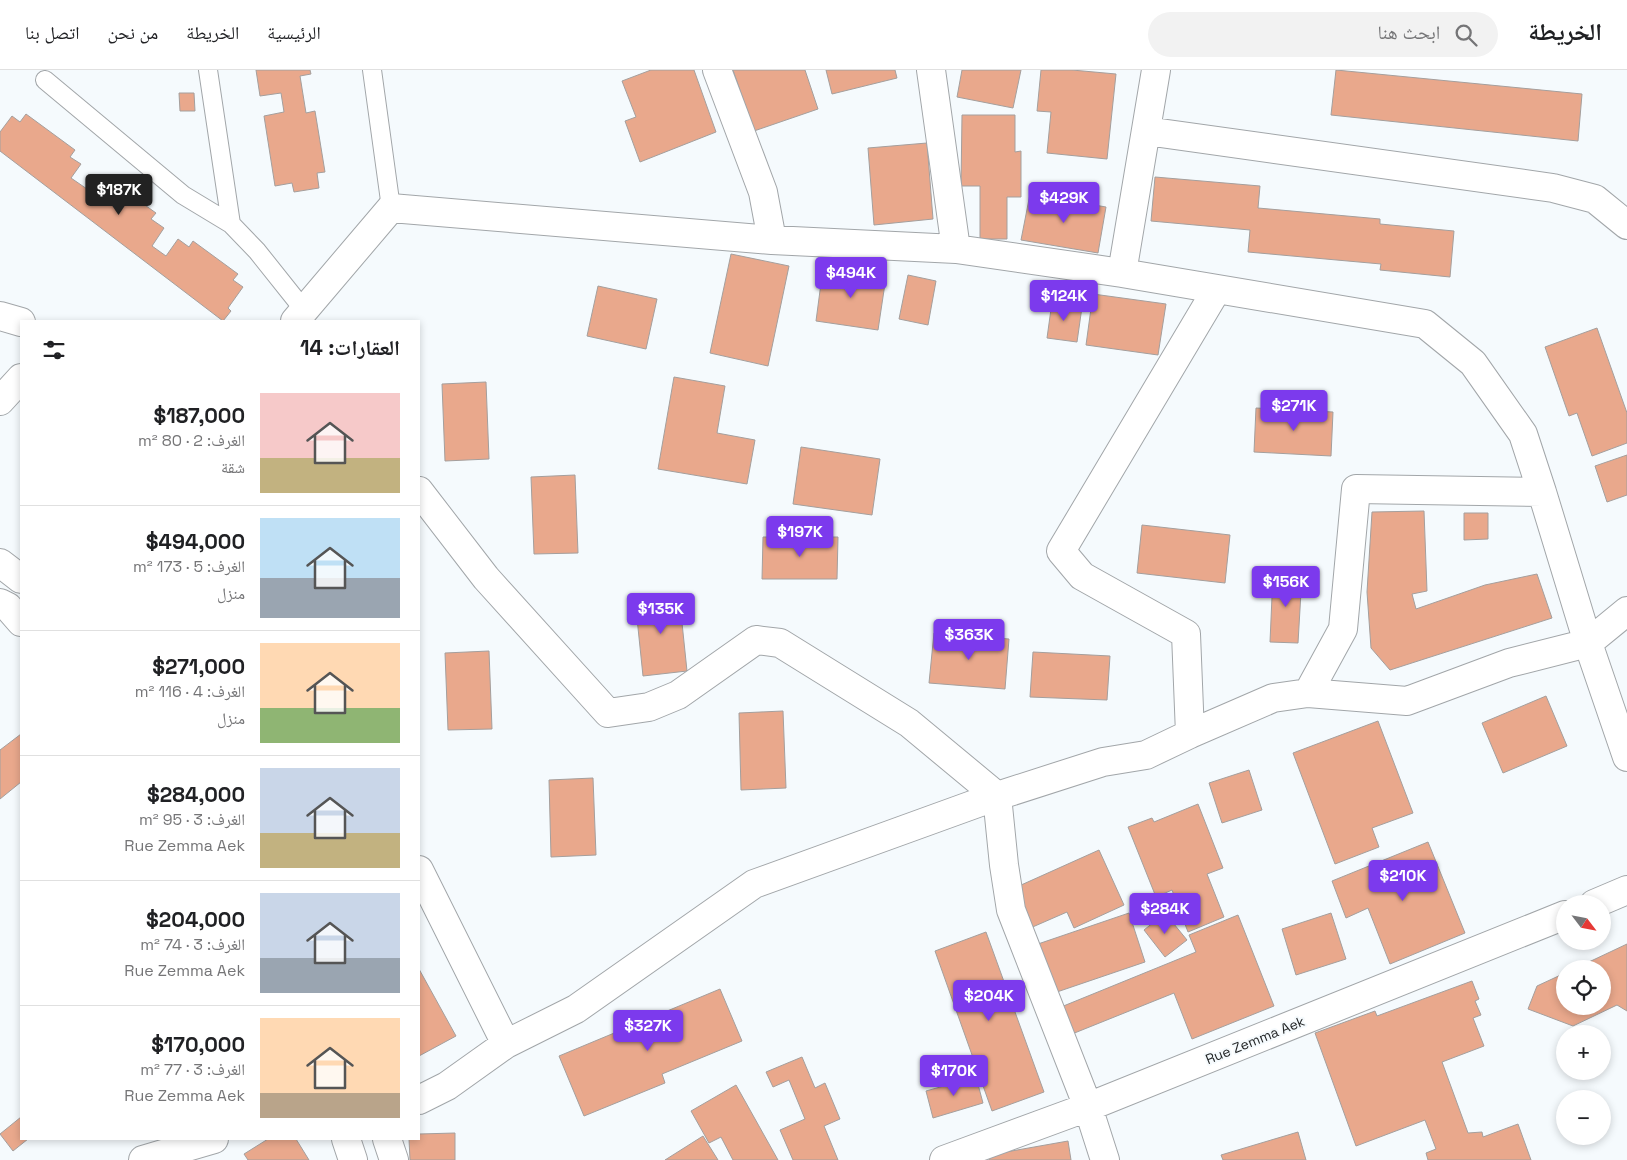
<!DOCTYPE html>
<html lang="ar">
<head>
<meta charset="utf-8">
<style>
  :root { --surface:#fff; --page:#f2f2f2; --text:#202124; --muted:#757577; --line:#e0e0e0; --accent:#7c3aed }
  body { margin:0; font-family:"Space Grotesk","Noto Naskh Arabic",sans-serif; background:var(--page); color:var(--text); direction:rtl; height:100vh; display:flex; flex-direction:column; font-size:19px; white-space:nowrap }
  * { box-sizing:border-box; margin:0 }
  p { font-size:16px; color:var(--muted) }
  .icon { flex:none; width:28px; height:28px; fill:none; stroke:currentColor; stroke-width:2; stroke-linecap:round; stroke-linejoin:round }
  .map { position:relative; flex:1; overflow:hidden; direction:ltr }
  .details { position:absolute; left:20px; top:250px; width:400px; height:820px; display:flex; flex-direction:column; background:var(--surface); border-radius:0px; box-shadow:0 2px 8px #0003; direction:rtl }
  .details>* { flex:none }
  .needle { width:32px; rotate:122deg }
  .buttons { position:absolute; left:1556px; top:825px; display:grid; gap:10px }
  .buttons a { display:grid; place-items:center; width:55px; height:55px; border-radius:50%; background:var(--surface); box-shadow:0 2px 8px #0003; font-size:25px }
  .price { position:absolute; translate:-50% -42px; padding:0 11px; border-radius:5px; background:var(--accent); color:#fff; font-size:16px; line-height:32px; filter:drop-shadow(0 1px 2px #0008) }
  .price::after { content:''; position:absolute; left:50%; top:30px; width:15px; height:11px; margin-left:-8px; background:inherit; clip-path:polygon(0 0,100% 0,50% 100%) }
  .price.on { background:#222; color:#fff }
  ul { padding:0; list-style:none }
  li { display:flex; align-items:center; gap:15px; height:125px; padding:0 20px }
  li+li { border-top:1px solid var(--line) }
  li span { display:grid; place-items:center; flex:none; width:140px; height:100px; border-radius:0px; color:#555 }
  li>.icon { margin-inline-start:auto }
  span .icon { width:60px; height:60px; fill:#fffc; stroke-width:1 }
  li b { font-size:21px }
  h2 { display:flex; justify-content:space-between; align-items:center; height:60px; padding:0 20px; font-size:21px }
  header { display:flex; align-items:center; gap:30px; box-sizing:border-box; height:70px; padding:0 25px; background:var(--surface); border-bottom:1px solid var(--line) }
  header strong { font-size:24px }
  nav { display:flex; gap:28px; margin-inline-start:auto; font-size:18px }
  .search { width:350px; height:45px; background:var(--page); display:flex; align-items:center; gap:12px; box-sizing:border-box; padding:0 18px; border-radius:28px; color:var(--muted); font-size:19px }
  .map>svg:first-child { display:block }
  .building { fill:#e9a88c; stroke:#a49f9d }
  .lines { fill:none; stroke-linecap:round; stroke-linejoin:round }
  .lane-casing { stroke:#a2a6a9; stroke-width:20 }
  .street-casing { stroke:#a2a6a9; stroke-width:30 }
  .secondary-casing { stroke:#a2a6a9; stroke-width:30 }
  .lane { stroke:#fff; stroke-width:18 }
  .street { stroke:#fff; stroke-width:28 }
  .secondary { stroke:#fff; stroke-width:28 }
  .labels { text-anchor:middle; dominant-baseline:central; stroke-width:4; stroke-linejoin:round; paint-order:stroke }
  .street-label { font-size:14px; fill:#1e2021; stroke:#f5fafd }
</style>
</head>
<body>
<header>
<strong>الخريطة</strong>
<div class="search"><svg class="icon" aria-label="search" viewBox="0 0 24 24"><circle cx="10" cy="10" r="6"/><path d="M15 15l6 6"/></svg>ابحث هنا</div>
<nav><a>الرئيسية</a><a>الخريطة</a><a>من نحن</a><a>اتصل بنا</a></nav>
</header>
<div class="map">
<svg width="1627" height="1090" viewBox="0 0 1627 1090">
  <rect width="100%" height="100%" fill="#f5fafd"/>
  <path class="building" d="M 256,0 L 310,0 L 311,4 L 300,6 L 306,43 L 315,41 L 325,102 L 317,103 L 319,118 L 294,122 L 292,113 L 275,116 L 264,46 L 284,42 L 281,23 L 260,26 Z
    M 651,0 L 694,0 L 716,62 L 640,92 L 625,51 L 636,47 L 622,11 Z
    M 733,0 L 805,0 L 818,39 L 754,61 Z
    M 826,0 L 895,0 L 897,8 L 832,24 Z
    M 962,0 L 1021,0 L 1013,38 L 957,27 Z
    M 1041,0 L 1072,0 L 1116,4 L 1107,89 L 1047,83 L 1051,42 L 1037,41 Z
    M 1336,0 L 1582,24 L 1578,71 L 1331,45 Z
    M 179,23 L 194,23 L 195,41 L 180,41 Z
    M 26,44 L 75,80 L 70,87 L 81,94 L 71,108 L 87,119 L 96,107 L 106,114 L 110,110 L 156,143 L 151,149 L 164,158 L 152,176 L 166,186 L 178,169 L 189,177 L 193,171 L 238,204 L 233,210 L 243,217 L 228,238 L 231,241 L 223,251 L 0,81 L 0,62 L 12,46 L 20,52 Z
    M 962,45 L 1015,45 L 1015,82 L 1021,81 L 1021,127 L 1007,127 L 1007,169 L 980,169 L 980,116 L 961,116 Z
    M 927,73 L 933,149 L 874,155 L 868,78 Z
    M 1155,107 L 1260,116 L 1258,138 L 1380,149 L 1380,154 L 1454,161 L 1450,207 L 1380,200 L 1381,194 L 1248,182 L 1250,160 L 1151,151 Z
    M 1030,124 L 1106,137 L 1098,183 L 1021,170 Z
    M 731,184 L 789,196 L 768,296 L 710,283 Z
    M 823,198 L 886,207 L 878,260 L 816,251 Z
    M 908,205 L 936,211 L 928,255 L 899,249 Z
    M 598,216 L 657,229 L 646,279 L 587,266 Z
    M 1093,224 L 1166,234 L 1158,285 L 1086,275 Z
    M 1052,232 L 1082,237 L 1077,272 L 1047,268 Z
    M 1597,258 L 1627,343 L 1627,373 L 1592,386 L 1577,343 L 1569,346 L 1545,277 Z
    M 674,307 L 725,316 L 717,363 L 755,370 L 747,414 L 658,399 Z
    M 486,312 L 489,389 L 445,391 L 442,314 Z
    M 1256,338 L 1333,342 L 1331,386 L 1254,382 Z
    M 801,377 L 880,389 L 872,445 L 793,434 Z
    M 1627,385 L 1627,425 L 1607,432 L 1595,396 Z
    M 575,405 L 578,483 L 534,484 L 531,407 Z
    M 1424,441 L 1427,521 L 1412,524 L 1416,539 L 1485,515 L 1537,504 L 1552,548 L 1390,600 L 1371,578 L 1367,522 L 1372,442 Z
    M 1464,443 L 1488,443 L 1488,469 L 1464,470 Z
    M 1142,455 L 1230,465 L 1225,513 L 1137,503 Z
    M 763,467 L 838,467 L 837,509 L 762,509 Z
    M 1273,504 L 1302,505 L 1298,573 L 1270,572 Z
    M 679,524 L 687,601 L 643,606 L 635,529 Z
    M 934,563 L 1009,569 L 1005,619 L 929,613 Z
    M 489,581 L 492,659 L 448,660 L 445,583 Z
    M 1033,582 L 1110,586 L 1107,630 L 1030,627 Z
    M 1546,626 L 1567,676 L 1503,703 L 1482,653 Z
    M 783,641 L 786,718 L 741,720 L 739,643 Z
    M 1378,651 L 1413,743 L 1372,758 L 1379,777 L 1335,794 L 1293,683 Z
    M 21,664 L 21,712 L 0,729 L 0,680 Z
    M 1249,700 L 1262,740 L 1222,753 L 1209,713 Z
    M 593,708 L 596,785 L 551,787 L 549,710 Z
    M 1198,734 L 1223,798 L 1207,804 L 1224,847 L 1188,862 L 1172,820 L 1156,827 L 1128,757 L 1152,748 L 1154,752 Z
    M 1428,772 L 1465,863 L 1390,894 L 1368,838 L 1346,848 L 1332,811 Z
    M 1099,780 L 1124,835 L 1074,858 L 1067,842 L 1028,859 L 1010,820 Z
    M 1129,843 L 1145,892 L 1051,924 L 1035,875 Z
    M 1165,843 L 1187,870 L 1165,887 L 1144,860 Z
    M 1331,843 L 1346,889 L 1296,905 L 1282,859 Z
    M 1238,845 L 1274,936 L 1192,969 L 1174,923 L 1072,964 L 1061,937 L 1196,882 L 1189,865 Z
    M 986,862 L 1044,1022 L 992,1041 L 935,881 Z
    M 1627,874 L 1627,941 L 1617,935 L 1573,956 L 1528,939 L 1537,916 L 1565,903 L 1565,936 L 1602,936 L 1602,899 L 1574,899 Z
    M 419,899 L 456,966 L 419,986 Z
    M 1472,911 L 1479,929 L 1475,931 L 1481,945 L 1473,948 L 1484,976 L 1442,992 L 1468,1063 L 1482,1062 L 1483,1067 L 1518,1054 L 1531,1090 L 1428,1090 L 1426,1083 L 1436,1079 L 1425,1050 L 1356,1076 L 1315,963 L 1375,941 L 1377,946 Z
    M 720,919 L 742,971 L 662,1004 L 665,1013 L 584,1046 L 559,986 Z
    M 802,987 L 815,1018 L 825,1013 L 840,1049 L 824,1056 L 838,1090 L 793,1090 L 780,1060 L 805,1049 L 789,1010 L 773,1017 L 766,1002 Z
    M 976,1007 L 983,1033 L 933,1048 L 926,1021 Z
    M 736,1015 L 778,1090 L 733,1090 L 721,1067 L 709,1073 L 691,1041 Z
    M 21,1047 L 21,1069 L 28,1069 L 13,1081 L 0,1064 Z
    M 1298,1062 L 1306,1090 L 1223,1090 L 1221,1085 Z
    M 455,1063 L 455,1090 L 410,1090 L 409,1069 L 419,1069 L 419,1064 Z
    M 703,1066 L 718,1090 L 665,1090 Z
    M 268,1069 L 296,1069 L 309,1090 L 248,1090 L 244,1084 Z
    M 1068,1071 L 1071,1090 L 989,1090 L 989,1085 Z"/>
  <g class="lines">
    <defs>
      <path id="lane" d="M 208,0 L 231,154 L 257,181 L 304,240
        M 372,0 L 391,138
        M 45,10 L 183,125 L 231,154"/>
      <path id="street" d="M 717,0 L 763,122 L 772,170
        M 931,0 L 956,179
        M 1146,61 L 1553,118 L 1595,129 L 1627,155
        M 1122,203 L 1156,0
        M 0,246 L 21,252
        M 295,251 L 391,138 L 772,170 L 956,179 L 1122,203 L 1425,254 L 1473,293 L 1523,364 L 1542,422 L 1356,419 L 1343,559 L 1308,623
        M 0,331 L 21,308
        M 419,421 L 486,508 L 608,643 L 649,637 L 678,625 L 756,570 L 780,573 L 909,653 L 997,726 L 1004,795 L 1011,840 L 1088,1037 L 1105,1090
        M 1542,422 L 1588,573 L 1627,687
        M 1190,664 L 1186,564 L 1082,506 L 1061,481 L 1217,219
        M 419,800 L 506,974
        M 1594,834 L 1627,820
        M 419,1030 L 447,1016 L 506,974 L 576,939 L 754,814 L 997,726 L 1103,692 L 1146,685 L 1190,664 L 1273,628 L 1308,623 L 1407,631 L 1509,593 L 1588,573 L 1627,541
        M 346,1069 L 353,1090
        M 143,1090 L 214,1069
        M 944,1090 L 1088,1037 L 1565,845"/>
      <path id="secondary" d="M 0,493 L 21,509
        M 0,533 L 8,537 L 21,552
        M 387,1069 L 394,1090"/>
    </defs>
    <use href="#lane" class="lane-casing"/>
    <use href="#street" class="street-casing"/>
    <use href="#secondary" class="secondary-casing"/>
    <use href="#lane" class="lane"/>
    <use href="#street" class="street"/>
    <use href="#secondary" class="secondary"/>
  </g>
  <g class="labels">
    <g class="street-label">
      <text transform="translate(1255 970) rotate(-22)">Rue Zemma Aek</text>
    </g>
  </g>
</svg>
<div class="buttons">
<a><svg class="needle" viewBox="-14 -14 28 28"><path d="M0-13l5 13h-10z" fill="#e53935"/><path d="M0 13l5-13h-10z" fill="#757577"/></svg></a>
<a><svg class="icon" aria-label="locate" viewBox="0 0 24 24"><circle cx="12" cy="12" r="6"/><path d="M12 2v4M12 18v4M2 12h4M18 12h4"/></svg></a>
<a>+</a>
<a>−</a>
</div>
<b class="price on" style="left:119px;top:146px">$187K</b>
<b class="price" style="left:1064px;top:154px">$429K</b>
<b class="price" style="left:851px;top:229px">$494K</b>
<b class="price" style="left:1064px;top:252px">$124K</b>
<b class="price" style="left:1294px;top:362px">$271K</b>
<b class="price" style="left:800px;top:488px">$197K</b>
<b class="price" style="left:1286px;top:538px">$156K</b>
<b class="price" style="left:661px;top:565px">$135K</b>
<b class="price" style="left:969px;top:591px">$363K</b>
<b class="price" style="left:1403px;top:832px">$210K</b>
<b class="price" style="left:1165px;top:865px">$284K</b>
<b class="price" style="left:989px;top:952px">$204K</b>
<b class="price" style="left:648px;top:982px">$327K</b>
<b class="price" style="left:954px;top:1027px">$170K</b>
<section class="details">
<h2>العقارات: 14<svg class="icon" aria-label="filters" viewBox="0 0 24 24"><path d="M4 7h16M4 17h16"/><circle cx="9" cy="7" r="2"/><circle cx="15" cy="17" r="2"/></svg></h2>
<ul>
<li><span style="background:linear-gradient(#f6c9c9 65%,#c2b280 0)"><svg class="icon" aria-label="home" viewBox="0 0 24 24"><path d="M3 11l9-7 9 7M6 9v11h12V9"/></svg></span><div><b>$187,000</b><p>الغرف: 2 · 80 m²</p><p>شقة</p></div></li>
<li><span style="background:linear-gradient(#bfe0f5 60%,#9aa5b1 0)"><svg class="icon" aria-label="home" viewBox="0 0 24 24"><path d="M3 11l9-7 9 7M6 9v11h12V9"/></svg></span><div><b>$494,000</b><p>الغرف: 5 · 173 m²</p><p>منزل</p></div></li>
<li><span style="background:linear-gradient(#ffd9b3 65%,#8fb573 0)"><svg class="icon" aria-label="home" viewBox="0 0 24 24"><path d="M3 11l9-7 9 7M6 9v11h12V9"/></svg></span><div><b>$271,000</b><p>الغرف: 4 · 116 m²</p><p>منزل</p></div></li>
<li><span style="background:linear-gradient(#c9d6e8 65%,#c2b280 0)"><svg class="icon" aria-label="home" viewBox="0 0 24 24"><path d="M3 11l9-7 9 7M6 9v11h12V9"/></svg></span><div><b>$284,000</b><p>الغرف: 3 · 95 m²</p><p>Rue Zemma Aek</p></div></li>
<li><span style="background:linear-gradient(#c9d6e8 65%,#9aa5b1 0)"><svg class="icon" aria-label="home" viewBox="0 0 24 24"><path d="M3 11l9-7 9 7M6 9v11h12V9"/></svg></span><div><b>$204,000</b><p>الغرف: 3 · 74 m²</p><p>Rue Zemma Aek</p></div></li>
<li><span style="background:linear-gradient(#ffd9b3 75%,#b9a48a 0)"><svg class="icon" aria-label="home" viewBox="0 0 24 24"><path d="M3 11l9-7 9 7M6 9v11h12V9"/></svg></span><div><b>$170,000</b><p>الغرف: 3 · 77 m²</p><p>Rue Zemma Aek</p></div></li>
</ul>
</section>
</div>
</body>
</html>
